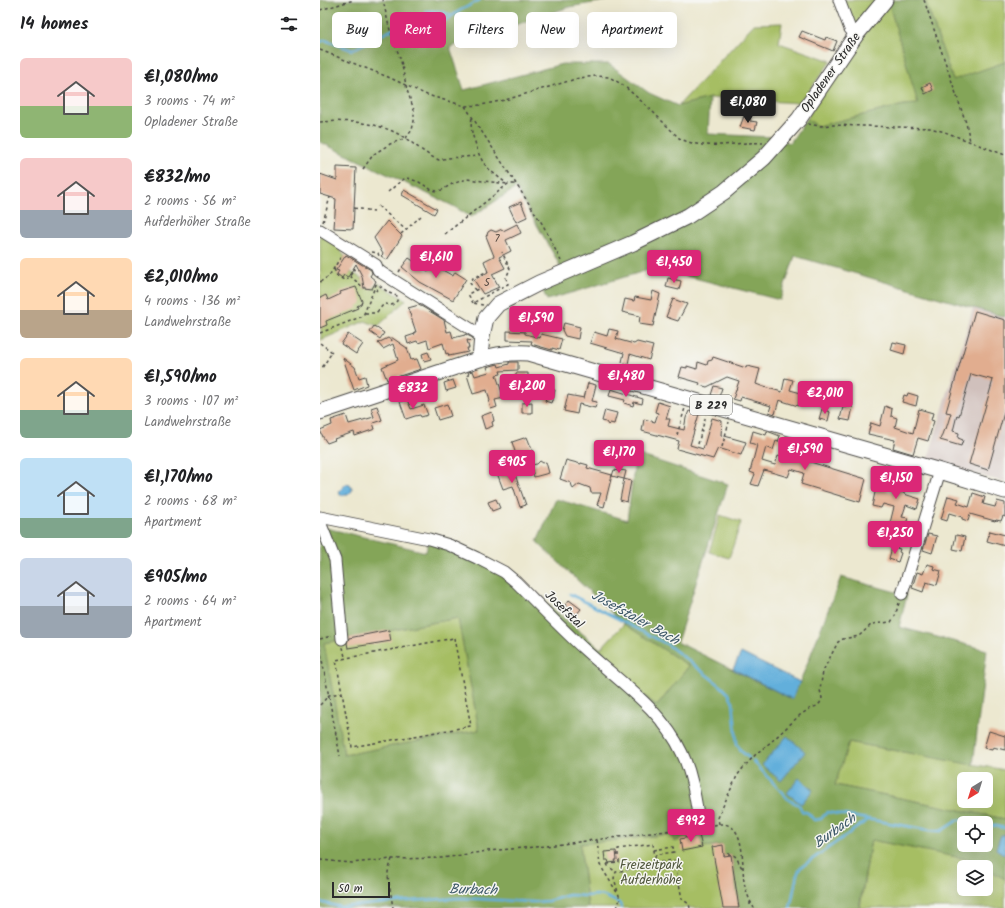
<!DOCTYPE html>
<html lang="en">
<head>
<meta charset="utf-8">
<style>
  :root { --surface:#fff; --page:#f2f2f2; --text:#202124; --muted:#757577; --accent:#db2777 }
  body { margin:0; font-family:Kalam,sans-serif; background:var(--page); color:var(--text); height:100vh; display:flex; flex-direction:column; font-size:15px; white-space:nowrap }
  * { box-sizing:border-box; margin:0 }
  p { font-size:13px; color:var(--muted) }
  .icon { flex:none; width:22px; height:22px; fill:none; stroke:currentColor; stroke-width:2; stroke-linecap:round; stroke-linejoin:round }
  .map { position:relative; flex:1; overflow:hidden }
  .panel { display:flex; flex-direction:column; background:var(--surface); width:320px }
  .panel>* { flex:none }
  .banner { position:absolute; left:12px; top:12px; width:380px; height:36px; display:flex; gap:8px }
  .needle { width:26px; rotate:218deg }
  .buttons { position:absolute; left:637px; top:772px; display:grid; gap:8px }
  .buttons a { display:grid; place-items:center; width:36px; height:36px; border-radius:6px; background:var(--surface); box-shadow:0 4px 16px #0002; font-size:20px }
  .scale { position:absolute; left:12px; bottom:10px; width:58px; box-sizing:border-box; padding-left:4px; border:2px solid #2b2b2b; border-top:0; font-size:11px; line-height:14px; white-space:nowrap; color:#2b2b2b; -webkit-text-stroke:3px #f6f6f2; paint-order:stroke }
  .price { position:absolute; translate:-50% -34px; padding:0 9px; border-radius:4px; background:var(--accent); color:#fff; font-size:13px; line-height:26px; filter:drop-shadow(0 1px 2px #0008) }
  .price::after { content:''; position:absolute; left:50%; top:24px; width:12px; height:9px; margin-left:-6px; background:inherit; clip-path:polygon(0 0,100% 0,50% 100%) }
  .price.active { background:#222; color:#fff }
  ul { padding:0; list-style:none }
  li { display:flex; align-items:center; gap:12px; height:100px; padding:0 20px }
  li span { display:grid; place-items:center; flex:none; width:112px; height:80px; border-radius:6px; color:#555 }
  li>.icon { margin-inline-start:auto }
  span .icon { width:48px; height:48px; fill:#fffc; stroke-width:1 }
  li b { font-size:17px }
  h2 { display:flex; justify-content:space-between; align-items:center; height:48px; padding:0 20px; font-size:17px }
  .pill { padding:0 14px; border-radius:6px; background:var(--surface); box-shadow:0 4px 16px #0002; font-size:14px; line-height:36px }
  .pill.active { background:var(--accent); color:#fff }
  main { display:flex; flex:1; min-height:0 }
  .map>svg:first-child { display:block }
  .industrial { fill:#d0c0bc }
  .green { fill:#a6be63; stroke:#687447; fill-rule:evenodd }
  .forest { fill:#84a559; stroke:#586842; fill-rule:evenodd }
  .water { fill:#62afdb; stroke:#466d83 }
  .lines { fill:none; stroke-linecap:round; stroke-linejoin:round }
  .stream { stroke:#62afdb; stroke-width:2.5 }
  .building { fill:#e1ad8f }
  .minor-casing { stroke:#484744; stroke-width:13 }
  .major-casing { stroke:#484744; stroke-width:17 }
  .path { stroke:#484744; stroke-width:1.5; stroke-dasharray:3 3; stroke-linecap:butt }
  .minor { stroke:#fff; stroke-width:11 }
  .major { stroke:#fff; stroke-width:15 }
  .labels { text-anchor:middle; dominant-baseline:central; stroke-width:3; stroke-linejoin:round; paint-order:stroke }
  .number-label { font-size:11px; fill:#584c44 }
  .shield { fill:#f6f6f2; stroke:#686867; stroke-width:1 }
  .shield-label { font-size:12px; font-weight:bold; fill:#2b2b2b }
  .street-label { font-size:13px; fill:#2b2b2b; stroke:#f6f6f2 }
  .park-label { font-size:13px; fill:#50573c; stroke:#f6f6f2 }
  .water-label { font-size:14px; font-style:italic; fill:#3e5969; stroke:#f6f6f2 }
</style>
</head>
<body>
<main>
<section class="panel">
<h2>14 homes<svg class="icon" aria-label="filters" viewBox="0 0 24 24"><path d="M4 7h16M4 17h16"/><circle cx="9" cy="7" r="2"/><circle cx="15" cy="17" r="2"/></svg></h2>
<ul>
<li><span style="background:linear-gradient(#f6c9c9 60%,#8fb573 0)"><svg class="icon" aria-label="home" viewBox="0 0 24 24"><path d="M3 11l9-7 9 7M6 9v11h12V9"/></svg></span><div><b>€1,080/mo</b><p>3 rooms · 74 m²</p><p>Opladener Straße</p></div></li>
<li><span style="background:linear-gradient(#f6c9c9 65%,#9aa5b1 0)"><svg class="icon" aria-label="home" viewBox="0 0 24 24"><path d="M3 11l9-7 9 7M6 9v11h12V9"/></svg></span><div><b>€832/mo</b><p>2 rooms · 56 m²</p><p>Aufderhöher Straße</p></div></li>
<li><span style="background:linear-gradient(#ffd9b3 65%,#b9a48a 0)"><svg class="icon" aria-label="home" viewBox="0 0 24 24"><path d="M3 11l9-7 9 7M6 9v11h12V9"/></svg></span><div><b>€2,010/mo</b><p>4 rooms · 136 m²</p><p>Landwehrstraße</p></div></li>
<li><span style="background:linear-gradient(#ffd9b3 65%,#7fa58c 0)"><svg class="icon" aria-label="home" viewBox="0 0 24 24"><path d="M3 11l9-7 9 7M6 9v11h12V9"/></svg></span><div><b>€1,590/mo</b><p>3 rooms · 107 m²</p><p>Landwehrstraße</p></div></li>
<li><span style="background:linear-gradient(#bfe0f5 75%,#7fa58c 0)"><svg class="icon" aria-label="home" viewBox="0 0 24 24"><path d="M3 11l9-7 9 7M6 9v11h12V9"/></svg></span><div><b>€1,170/mo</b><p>2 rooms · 68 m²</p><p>Apartment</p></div></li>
<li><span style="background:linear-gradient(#c9d6e8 60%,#9aa5b1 0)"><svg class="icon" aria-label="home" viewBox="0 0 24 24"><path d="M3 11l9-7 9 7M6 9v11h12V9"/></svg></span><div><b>€905/mo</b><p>2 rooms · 64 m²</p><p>Apartment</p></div></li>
</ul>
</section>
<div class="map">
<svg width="685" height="908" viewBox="0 0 685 908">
  <rect width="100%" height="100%" fill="#f6f6f2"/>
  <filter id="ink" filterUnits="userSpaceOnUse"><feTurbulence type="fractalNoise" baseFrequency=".025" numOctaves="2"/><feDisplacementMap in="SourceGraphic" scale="8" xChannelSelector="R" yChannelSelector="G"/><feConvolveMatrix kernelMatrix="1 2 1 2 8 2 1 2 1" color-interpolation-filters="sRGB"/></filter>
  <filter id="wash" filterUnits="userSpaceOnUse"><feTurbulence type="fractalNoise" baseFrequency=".012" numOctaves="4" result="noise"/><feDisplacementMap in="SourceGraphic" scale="16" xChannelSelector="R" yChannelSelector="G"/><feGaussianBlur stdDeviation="0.9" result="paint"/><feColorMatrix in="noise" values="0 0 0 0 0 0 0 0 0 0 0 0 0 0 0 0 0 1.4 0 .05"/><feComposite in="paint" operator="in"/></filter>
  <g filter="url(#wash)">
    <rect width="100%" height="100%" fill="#ece8d0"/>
    <path class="industrial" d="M 653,308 L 685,317 L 685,482 L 607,462 Z"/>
    <path class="green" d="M 521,0 L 558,0 L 535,26 L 530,22 Z
      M 605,0 L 685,0 L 685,62 L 633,81 Z
      M 569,4 L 599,105 L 584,105 L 498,126 L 486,119 L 540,39 Z
      M 462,23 L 459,43 L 511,61 L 480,103 L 390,98 L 358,106 L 434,24 Z
      M 0,233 L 19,247 L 25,257 L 17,270 L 19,271 L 17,274 L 22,277 L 24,275 L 27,277 L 31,272 L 43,279 L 44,288 L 52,289 L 58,283 L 86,300 L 58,326 L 45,321 L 1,340 Z
      M 400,515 L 421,522 L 409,558 L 389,552 Z
      M 138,618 L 159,730 L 24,755 L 3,643 Z
      M 304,624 L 369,666 L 337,706 L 283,662 L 264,635 L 280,649 Z
      M 528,742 L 685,770 L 685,819 L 515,785 ZM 644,779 L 666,779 L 666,801 L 644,801 Z
      M 353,834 L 354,841 L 360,839 L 379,835 L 392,847 L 403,845 L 404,856 L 411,855 L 419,908 L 268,908 L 260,844 Z
      M 551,840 L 652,860 L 665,867 L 644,867 L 644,889 L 666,889 L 666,868 L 685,879 L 685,908 L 540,908 Z"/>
    <path class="forest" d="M 0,0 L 291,0 L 249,7 L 130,47 L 144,90 L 242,64 L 289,64 L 329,93 L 358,106 L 390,98 L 388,134 L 453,137 L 470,143 L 486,119 L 498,126 L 584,105 L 598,104 L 569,4 L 572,0 L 605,0 L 633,80 L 685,62 L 685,317 L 475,256 L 460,300 L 335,268 L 227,300 L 221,287 L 245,277 L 238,262 L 196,188 L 151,217 L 133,206 L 0,142 Z
      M 316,454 L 408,484 L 357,642 L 472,699 L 480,682 L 521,577 L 587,595 L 579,627 L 667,650 L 653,765 L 529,742 L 515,785 L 685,819 L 685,835 L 681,835 L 676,849 L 685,855 L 685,879 L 652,860 L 551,840 L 539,908 L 419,908 L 411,855 L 404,856 L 402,845 L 382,847 L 379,835 L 360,839 L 360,840 L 354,842 L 352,834 L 260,844 L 268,908 L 0,908 L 0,531 L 6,528 L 106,552 L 110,533 L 165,556 L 209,589 L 289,656 L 284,662 L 337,706 L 369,666 L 304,624 L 217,542 L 236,499 L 307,520 ZM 138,618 L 159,730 L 24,755 L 4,643 ZM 644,823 L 666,823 L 666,845 L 644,845 Z"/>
    <path class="water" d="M 26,484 L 30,485 L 32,488 L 32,491 L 28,495 L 20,495 L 19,491 Z
      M 421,653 L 480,682 L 472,699 L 413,669 Z
      M 467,736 L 485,752 L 461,781 L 442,765 Z
      M 479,778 L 493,790 L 481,804 L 467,793 Z
      M 681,835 L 685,835 L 685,855 L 676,849 Z"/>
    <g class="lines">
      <path class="stream" d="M 105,11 L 121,11 L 132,16 L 139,11 L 160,0
        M 0,42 L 5,40 L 32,50 L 77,27 L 126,20 L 132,16
        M 250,594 L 348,645 L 401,686 L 409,694 L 413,702 L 417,744 L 421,751 L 429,758
        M 433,761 L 469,800 L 479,805 L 482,811 L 488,813 L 494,820 L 501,819 L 507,812 L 609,830 L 621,831 L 638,820 L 649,819
        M 658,821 L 664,823
        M 666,824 L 685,828
        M 0,902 L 21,907 L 89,901 L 140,898 L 213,902 L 228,901 L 249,895 L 266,896 L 276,895 L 284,896 L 299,903 L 302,908
        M 470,908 L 477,875 L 480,868 L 549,819"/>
    </g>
    <g id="blocks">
      <path class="building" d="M 482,31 L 505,40 L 506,37 L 517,41 L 513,51 L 479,37 Z
        M 610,83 L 613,90 L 605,94 L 602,87 Z
        M 424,116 L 431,117 L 430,121 L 437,122 L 435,130 L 420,127 Z
        M 17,167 L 36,168 L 33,229 L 14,228 L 16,199 L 0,194 L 0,174 L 17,180 Z
        M 84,190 L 117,209 L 114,214 L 82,195 Z
        M 201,202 L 207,217 L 196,222 L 189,207 Z
        M 67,221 L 82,236 L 67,260 L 61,256 L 63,254 L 54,238 Z
        M 197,224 L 201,233 L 186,240 L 191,251 L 179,257 L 185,268 L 172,274 L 179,287 L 163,294 L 154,280 L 168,272 L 164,261 L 174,256 L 166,236 L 167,235 L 168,232 L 171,230 L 176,232 L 182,229 L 183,231 Z
        M 26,255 L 51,270 L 52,273 L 50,276 L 56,281 L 52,289 L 44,288 L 42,276 L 36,264 L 28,277 L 24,275 L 22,278 L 17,274 L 19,271 L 16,270 Z
        M 89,258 L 108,271 L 112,264 L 133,276 L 135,272 L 146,279 L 133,300 L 100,282 L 82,267 Z
        M 348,278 L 361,281 L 359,290 L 346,287 Z
        M 36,287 L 42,301 L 41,304 L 37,306 L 38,308 L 6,321 L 7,325 L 0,328 L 0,298 L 6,295 L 8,300 L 21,294 L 20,292 Z
        M 333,291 L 340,294 L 333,326 L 319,324 L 320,316 L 302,312 L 305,299 L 314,301 L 315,297 L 331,300 Z
        M 353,299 L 367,304 L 358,321 L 346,317 Z
        M 99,305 L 100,306 L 101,306 L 124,320 L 127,332 L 131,331 L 133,338 L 145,335 L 145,334 L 153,338 L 152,341 L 147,340 L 149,348 L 147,348 L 148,352 L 129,356 L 128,353 L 126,354 L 123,343 L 109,348 L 107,340 L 98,343 L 97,341 L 88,344 L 86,337 L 95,334 L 94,332 L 96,332 L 88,308 Z
        M 655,311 L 685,320 L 685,409 L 668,470 L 649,464 L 673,380 L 651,374 L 639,416 L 637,415 L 633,431 L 639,433 L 638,438 L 643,440 L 641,446 L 620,440 L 624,429 L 626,429 L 631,413 L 626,412 Z
        M 207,313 L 222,316 L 220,325 L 205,323 Z
        M 244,323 L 260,327 L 258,339 L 245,336 L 242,330 Z
        M 54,326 L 64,333 L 60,339 L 50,332 Z
        M 289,329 L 298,331 L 296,339 L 314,344 L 317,342 L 333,346 L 329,360 L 310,354 L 308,364 L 302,362 L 304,353 L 270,343 L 274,332 L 287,336 Z
        M 187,331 L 205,332 L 205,334 L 220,338 L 221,334 L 242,339 L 239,350 L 232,348 L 232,350 L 211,344 L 212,341 L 187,340 Z
        M 28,334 L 43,344 L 36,354 L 21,344 Z
        M 71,337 L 87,348 L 91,360 L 97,359 L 101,369 L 67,380 L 62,367 L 78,360 L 73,344 L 63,349 L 58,343 L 68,338 L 72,341 Z
        M 573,342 L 586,345 L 584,354 L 571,350 Z
        M 108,352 L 111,359 L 104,361 L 102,354 Z
        M 393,357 L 426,368 L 427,366 L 440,369 L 436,384 L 444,387 L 462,392 L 465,378 L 473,380 L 470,390 L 481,393 L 478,406 L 459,400 L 455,414 L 449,412 L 451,406 L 421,397 L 420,401 L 413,399 L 419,381 L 407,377 L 387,387 L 379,385 L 380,383 L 359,377 L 362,367 L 367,368 L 367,366 L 377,369 L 378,362 L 387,365 L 388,361 L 392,360 Z
        M 23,358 L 35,367 L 39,378 L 45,376 L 47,385 L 34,390 Z
        M 189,362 L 198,362 L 198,370 L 180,371 L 181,374 L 176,375 L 184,398 L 175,400 L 177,407 L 171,409 L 169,402 L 170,401 L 167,390 L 153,394 L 147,375 L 149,375 L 148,372 L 153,371 L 155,376 L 169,372 L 167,367 L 178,364 L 179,367 L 189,364 Z
        M 196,373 L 208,373 L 208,381 L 204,381 L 204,384 L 196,384 Z
        M 133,380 L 136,388 L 126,391 L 124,383 Z
        M 268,383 L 276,385 L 272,401 L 277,402 L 275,408 L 259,404 L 257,414 L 244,411 L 248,395 L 264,398 Z
        M 394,386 L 402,388 L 399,397 L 391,395 Z
        M 225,387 L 235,390 L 233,400 L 232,400 L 231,403 L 225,401 L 226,398 L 222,397 Z
        M 291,389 L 323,399 L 322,404 L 314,402 L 313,406 L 304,403 L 305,400 L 289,396 Z
        M 588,393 L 598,396 L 596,406 L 582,402 L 584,395 L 587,396 Z
        M 495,395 L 501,397 L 500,405 L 494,404 Z
        M 87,399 L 91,409 L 104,405 L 108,415 L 101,417 L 100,415 L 95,416 L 86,419 L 80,402 Z
        M 212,402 L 212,413 L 202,413 L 202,403 Z
        M 338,402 L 350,406 L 346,419 L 350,419 L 348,426 L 364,430 L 366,418 L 369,411 L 379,414 L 370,445 L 383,449 L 392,418 L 402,421 L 401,435 L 426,442 L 421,455 L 398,448 L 393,459 L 357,449 L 359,441 L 322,431 L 324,419 L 335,422 L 338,413 L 335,412 Z
        M 127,404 L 131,416 L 118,420 L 114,408 Z
        M 527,405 L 533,407 L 530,421 L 520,419 L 523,407 L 526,408 Z
        M 57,406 L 62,420 L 53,423 L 55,429 L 35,436 L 34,432 L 14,439 L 15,440 L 7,443 L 3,437 L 0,430 L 12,425 L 11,420 L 26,415 L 29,424 L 54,417 L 51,408 Z
        M 565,406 L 572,409 L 571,416 L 577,418 L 575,427 L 593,433 L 599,409 L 613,413 L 611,420 L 614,421 L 608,441 L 598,438 L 593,454 L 573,448 L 575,440 L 548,434 L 551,423 L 560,426 Z
        M 502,409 L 510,412 L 508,421 L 499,419 Z
        M 285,410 L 297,413 L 294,424 L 290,423 L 288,425 L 286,422 L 282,421 Z
        M 172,412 L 174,421 L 172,422 L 173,426 L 165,429 L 161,416 Z
        M 433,431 L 446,435 L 447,431 L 460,436 L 458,442 L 456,441 L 453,450 L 446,447 L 442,461 L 455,465 L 458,456 L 473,461 L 474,458 L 487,462 L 487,461 L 546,479 L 540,502 L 481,484 L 484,473 L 471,469 L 468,477 L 444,470 L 438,486 L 431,484 L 435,474 L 430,472 L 437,445 L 430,443 Z
        M 207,437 L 213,452 L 197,458 L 192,442 Z
        M 246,460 L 261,464 L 261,463 L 268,465 L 267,468 L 292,475 L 284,507 L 277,505 L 281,493 L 271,493 L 270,488 L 259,484 L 253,489 L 251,483 L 240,479 Z
        M 220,461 L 223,463 L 226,462 L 229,473 L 214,477 L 211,465 L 217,464 Z
        M 193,469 L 206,505 L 200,507 L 193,486 L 183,489 L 177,473 Z
        M 294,470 L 299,471 L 300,470 L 306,471 L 304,479 L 292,476 Z
        M 577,472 L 587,474 L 582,492 L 584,493 L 584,494 L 600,499 L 597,509 L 586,505 L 582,517 L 588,518 L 585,527 L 570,523 L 574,507 L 563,504 L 561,508 L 552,506 L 556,488 L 572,492 Z
        M 304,479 L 311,481 L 307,502 L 300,500 Z
        M 653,493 L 665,497 L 663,504 L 675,507 L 677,501 L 685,503 L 685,517 L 683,516 L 681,521 L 676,520 L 675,521 L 650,514 L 648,521 L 642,519 L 642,517 L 629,513 L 627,521 L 621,519 L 628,496 L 639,499 L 637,503 L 649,507 Z
        M 176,499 L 180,508 L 172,511 L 168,502 Z
        M 670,531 L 685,535 L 685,546 L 667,541 Z
        M 608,534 L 617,536 L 612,553 L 603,550 Z
        M 636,535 L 645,537 L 642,551 L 633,549 Z
        M 572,547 L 580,549 L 579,552 L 581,553 L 578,562 L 569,559 Z
        M 607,564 L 614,566 L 613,569 L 621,571 L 617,585 L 606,582 L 603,592 L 592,588 L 597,572 L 603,574 Z
        M 249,600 L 261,609 L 256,615 L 245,605 Z
        M 69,630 L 71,641 L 28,648 L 27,643 L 29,638 Z
        M 669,731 L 685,736 L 685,750 L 673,747 L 672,750 L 664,748 Z
        M 379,835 L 382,847 L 362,851 L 360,839 Z
        M 403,845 L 404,856 L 411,855 L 419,908 L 403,908 L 392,847 Z
        M 296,851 L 297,860 L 295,860 L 296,862 L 289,863 L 288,860 L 285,860 L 284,852 Z"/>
    </g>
  </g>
  <g filter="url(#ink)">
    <use href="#blocks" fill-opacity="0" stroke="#484744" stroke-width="1"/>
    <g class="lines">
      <defs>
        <path id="minor" d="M 519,0 L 530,29 L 536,35
          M 0,230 L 56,265 L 58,270 L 62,273 L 162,336
          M 0,517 L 109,539 L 129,545 L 157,558 L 184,572 L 196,582 C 219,605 241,628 265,650 C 300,682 342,710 362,753 C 373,776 376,803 380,827
          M 0,522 L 15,560 L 22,639
          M 582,594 L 620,471"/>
        <path id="major" d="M 160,359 L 162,336 L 166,318 L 178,304 L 219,283 L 313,243 L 368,216 L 404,192 L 444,158 L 479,119 L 536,35 L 565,0
          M 0,412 L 160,359 C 177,354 191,352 208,353 L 620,471 L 685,491"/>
      </defs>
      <use href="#minor" class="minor-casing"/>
      <use href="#major" class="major-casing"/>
      <path class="path" d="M 604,0 L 646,123 L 650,141
        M 0,10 L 34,0
        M 0,50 L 68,77 L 107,95 L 145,106 L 161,105 L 185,100 L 259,78 L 276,76 L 289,77 L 303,85 L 329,108 L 359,138 C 385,152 415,141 443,143
        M 145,106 L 223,225 L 241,261
        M 152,118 C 150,127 152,134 155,142 C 161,165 168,169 186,183
        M 0,122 C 28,120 61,122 85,138 C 96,145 106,155 119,160 L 128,158 L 158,156
        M 488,124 L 500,126 L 512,125 L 610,128 L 625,132 L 685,155
        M 43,169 L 53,155 L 57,152 L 70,144 L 86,138 L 92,130 L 94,121 L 94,110 L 87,90 L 81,61 L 69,27 L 63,0
        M 68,192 L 82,180 L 87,178 L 99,182 L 112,190 L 117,191 L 122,190 L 132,184 L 147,179 L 188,184
        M 58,206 L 86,230
        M 34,208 L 54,211
        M 3,222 L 10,197
        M 81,234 L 101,216
        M 125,234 L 188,184 L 197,184
        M 52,252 L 58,253 L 59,256
        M 14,269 L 17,276 L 24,280 L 28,279 L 35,268
        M 79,272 L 82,267
        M 30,276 L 44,288
        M 0,282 L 9,276 L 22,255
        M 155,290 L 150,283 L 153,278 L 168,271
        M 153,303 L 148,294 L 160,288
        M 163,305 L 153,303 L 188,284 L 186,278 L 190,269 L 182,252
        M 45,313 L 56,313 L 64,304 L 72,305 L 77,301 L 77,296 L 69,293 L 60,286 L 55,292 L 53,292
        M 0,333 L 43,316 L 57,282
        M 0,343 L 12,352 L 2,368
        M 357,435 L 365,408
        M 378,444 L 386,415
        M 402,447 L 409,422
        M 134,638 L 151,726 L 32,747 L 16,660 Z
        M 0,639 L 12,636
        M 23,647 L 25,657
        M 0,649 L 20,756
        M 0,705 L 9,695 L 22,693
        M 399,824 L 398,818 L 404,804 L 417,776 L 423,768 L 437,753 L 451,742 L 480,715 L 491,708 L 497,706 L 500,703 L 502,698 L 500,690 L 503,671 L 518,642 L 523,639 L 539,636 L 552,624 L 571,622 L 575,616 L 579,603
        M 388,826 C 395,825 403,822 410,826 C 425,834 422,867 424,882 C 426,891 429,900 434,908
        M 277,840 L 280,865 L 298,894
        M 334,850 L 353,847 L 354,852 L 335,855
        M 408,854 L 412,854 L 416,857 L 423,870
        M 298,856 L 298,849 L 333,844 L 336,863
        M 72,859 L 68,872 L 68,876 L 73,908
        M 0,860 L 32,863 L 72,859 L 123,858 L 167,851 L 226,846 L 371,828
        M 342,863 L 344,869 L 356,868 L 362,899 L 369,904 L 370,908
        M 287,864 L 299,863 L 299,860
        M 287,864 L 288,866 L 296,872
        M 430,902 L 430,908
        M 297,908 L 300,899 L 294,878 L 296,872 L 352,860 L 360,862"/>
      <use href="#minor" class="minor"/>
      <use href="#major" class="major"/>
    </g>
  </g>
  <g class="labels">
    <g class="number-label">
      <text x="177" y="239">7</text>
      <text x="167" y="283">5</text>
    </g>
    <rect class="shield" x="370" y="395" width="42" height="20" rx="3"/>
    <g class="shield-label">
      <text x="391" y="405">B 229</text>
    </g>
    <g class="street-label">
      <text transform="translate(511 73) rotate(-55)">Opladener Straße</text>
      <text transform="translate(244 610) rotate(44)">Josefstal</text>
    </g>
    <g class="park-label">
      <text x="331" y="865">Freizeitpark<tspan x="331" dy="15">Aufderhöhe</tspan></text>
    </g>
    <g class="water-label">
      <text transform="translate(315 618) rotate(29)">Josefstaler Bach</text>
      <text transform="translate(515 831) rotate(-36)">Burbach</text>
      <text transform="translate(153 890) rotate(1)">Burbach</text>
    </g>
  </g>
</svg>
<div class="buttons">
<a><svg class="needle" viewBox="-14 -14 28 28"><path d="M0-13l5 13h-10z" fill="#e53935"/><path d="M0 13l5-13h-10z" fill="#757577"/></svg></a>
<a><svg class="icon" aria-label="locate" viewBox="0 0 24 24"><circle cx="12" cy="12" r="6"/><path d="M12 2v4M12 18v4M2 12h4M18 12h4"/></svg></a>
<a><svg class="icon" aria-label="layers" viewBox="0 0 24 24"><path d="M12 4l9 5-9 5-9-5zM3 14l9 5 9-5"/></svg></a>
</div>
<div class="scale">50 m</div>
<b class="price active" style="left:428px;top:124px">€1,080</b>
<b class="price" style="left:116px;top:279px">€1,610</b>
<b class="price" style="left:354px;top:284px">€1,450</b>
<b class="price" style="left:216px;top:340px">€1,590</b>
<b class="price" style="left:306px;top:398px">€1,480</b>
<b class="price" style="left:207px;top:408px">€1,200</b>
<b class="price" style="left:93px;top:410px">€832</b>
<b class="price" style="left:505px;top:415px">€2,010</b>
<b class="price" style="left:485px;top:471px">€1,590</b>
<b class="price" style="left:299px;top:474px">€1,170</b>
<b class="price" style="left:192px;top:484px">€905</b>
<b class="price" style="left:576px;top:500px">€1,150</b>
<b class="price" style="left:575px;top:555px">€1,250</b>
<b class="price" style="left:371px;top:843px">€992</b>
<div class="banner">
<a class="pill">Buy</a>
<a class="pill active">Rent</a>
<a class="pill">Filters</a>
<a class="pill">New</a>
<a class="pill">Apartment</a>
</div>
</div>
</main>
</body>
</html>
